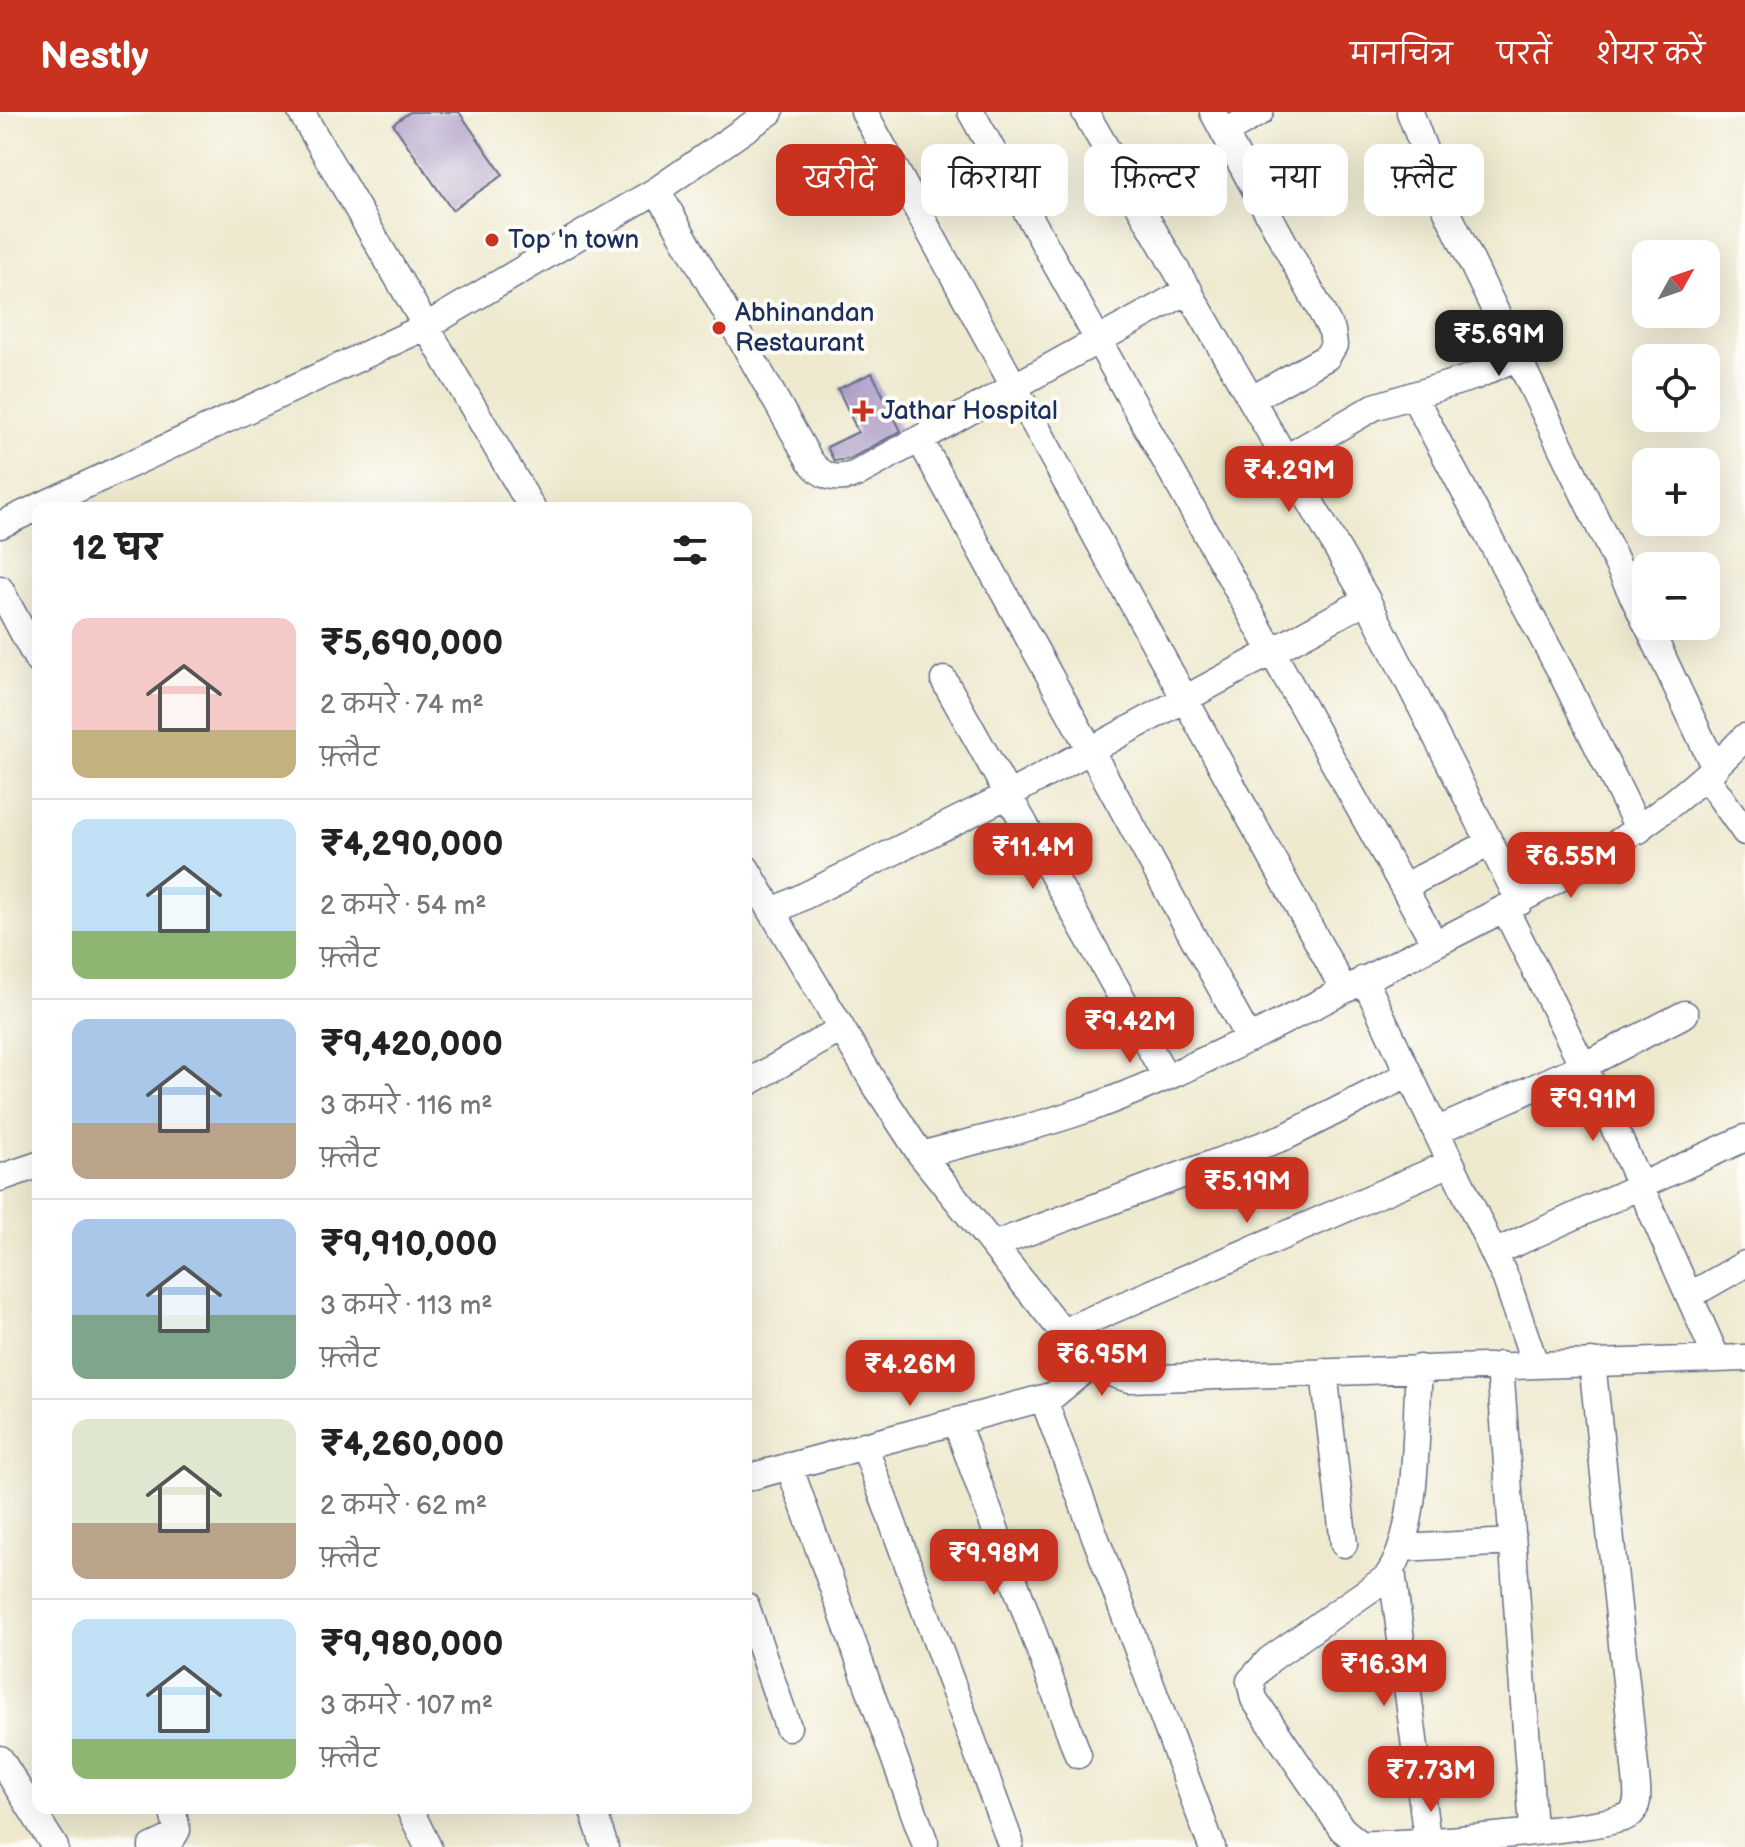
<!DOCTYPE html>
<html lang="hi">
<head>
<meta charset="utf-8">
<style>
  :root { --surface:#fff; --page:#f6f6f6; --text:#222; --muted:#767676; --line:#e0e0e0; --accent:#c8321e }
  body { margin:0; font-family:"Balsamiq Sans","Playpen Sans Deva",sans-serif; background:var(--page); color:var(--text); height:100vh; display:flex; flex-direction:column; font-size:30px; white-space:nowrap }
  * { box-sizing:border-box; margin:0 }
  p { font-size:26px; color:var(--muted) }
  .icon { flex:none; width:44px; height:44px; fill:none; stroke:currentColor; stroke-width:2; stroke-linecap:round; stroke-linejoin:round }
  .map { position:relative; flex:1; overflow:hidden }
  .drawer { position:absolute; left:32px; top:390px; width:720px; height:1312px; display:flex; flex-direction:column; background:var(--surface); border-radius:16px; box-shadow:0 8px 32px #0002 }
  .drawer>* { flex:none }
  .guide { position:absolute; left:776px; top:32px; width:760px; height:72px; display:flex; gap:16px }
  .needle { width:52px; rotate:50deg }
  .fabs { position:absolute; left:1632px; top:128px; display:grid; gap:16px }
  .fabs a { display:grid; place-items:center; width:88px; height:88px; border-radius:16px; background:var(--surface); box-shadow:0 8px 32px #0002; font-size:40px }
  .price { position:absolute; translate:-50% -68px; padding:0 18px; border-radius:16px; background:var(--accent); color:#fff; font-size:26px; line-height:52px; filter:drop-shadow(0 2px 4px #0008) }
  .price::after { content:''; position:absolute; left:50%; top:48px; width:24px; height:18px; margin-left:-12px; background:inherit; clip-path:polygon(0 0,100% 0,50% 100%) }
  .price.current { background:#222; color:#fff }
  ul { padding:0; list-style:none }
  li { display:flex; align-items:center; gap:24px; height:200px; padding:0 40px }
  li+li { border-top:2px solid var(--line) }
  li span { display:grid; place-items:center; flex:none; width:224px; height:160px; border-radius:16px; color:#555 }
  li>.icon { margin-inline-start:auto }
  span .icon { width:96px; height:96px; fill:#fffc; stroke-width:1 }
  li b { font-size:34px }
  h2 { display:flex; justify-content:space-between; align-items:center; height:96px; padding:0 40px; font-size:34px }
  .tag { padding:0 28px; border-radius:16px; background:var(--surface); box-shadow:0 8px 32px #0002; font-size:28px; line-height:72px }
  .tag.current { background:var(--accent); color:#fff }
  header { display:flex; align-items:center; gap:48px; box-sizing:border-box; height:112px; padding:0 40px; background:var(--accent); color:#fff }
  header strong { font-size:38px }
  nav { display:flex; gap:44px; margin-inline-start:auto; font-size:28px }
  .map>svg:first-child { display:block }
  .building { fill:#ac9cc6 }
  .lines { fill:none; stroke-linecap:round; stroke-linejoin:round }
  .minor-casing { stroke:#657086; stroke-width:29 }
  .minor { stroke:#fff; stroke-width:26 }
  .poi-dot { fill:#c8321e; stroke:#fdfcf7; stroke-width:3 }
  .labels { text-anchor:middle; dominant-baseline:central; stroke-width:8; stroke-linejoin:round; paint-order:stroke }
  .poi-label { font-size:26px; fill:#1b2f5e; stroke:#fdfcf7; text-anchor:start }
</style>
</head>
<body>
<header>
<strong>Nestly</strong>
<nav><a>मानचित्र</a><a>परतें</a><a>शेयर करें</a></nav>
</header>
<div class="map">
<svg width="1745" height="1735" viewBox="0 0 1745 1735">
  <rect width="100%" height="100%" fill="#fdfcf7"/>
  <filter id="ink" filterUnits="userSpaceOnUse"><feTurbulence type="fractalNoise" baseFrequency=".0125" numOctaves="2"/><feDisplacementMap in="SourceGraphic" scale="16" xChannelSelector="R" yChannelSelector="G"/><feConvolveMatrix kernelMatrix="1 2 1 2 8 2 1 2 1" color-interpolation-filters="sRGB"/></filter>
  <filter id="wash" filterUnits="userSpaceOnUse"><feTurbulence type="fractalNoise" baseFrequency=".006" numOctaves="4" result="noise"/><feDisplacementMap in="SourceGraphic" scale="32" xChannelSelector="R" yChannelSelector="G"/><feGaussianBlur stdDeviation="1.8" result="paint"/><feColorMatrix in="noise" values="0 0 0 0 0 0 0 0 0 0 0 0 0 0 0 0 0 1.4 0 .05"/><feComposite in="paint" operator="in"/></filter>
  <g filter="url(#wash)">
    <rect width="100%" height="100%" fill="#eee9cf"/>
    <g id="blocks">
      <path class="building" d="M 410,0 L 459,0 L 503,63 L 452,98 L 393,12 Z
        M 872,261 L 901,319 L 850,347 L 834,349 L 827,335 L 858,320 L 838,277 Z"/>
    </g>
  </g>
  <g filter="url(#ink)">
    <use href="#blocks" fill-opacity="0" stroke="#657086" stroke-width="2"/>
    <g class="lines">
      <defs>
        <path id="minor" d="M 301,0 L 532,396
          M 864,0 L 1344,878
          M 971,0 L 1435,832
          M 1085,0 L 1367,488 L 1520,790
          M 1213,0 L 1332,219 L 1334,233 L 1327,245 L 1252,287
          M 1410,0 L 1447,99 L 1646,511
          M 1224,21 L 1260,0
          M 657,78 L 810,349 C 823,366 836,369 856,362 L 1189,178
          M 1413,283 L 1563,564 L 1639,718
          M 920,328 L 1249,927
          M 1286,346 L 1374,295 L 1476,264 L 1517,245
          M 0,413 L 425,215 L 657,78 L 770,0
          M 0,477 L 38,549
          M 1648,514 L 1715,656
          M 944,568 L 1166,965
          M 1706,665 L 1745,720
          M 746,756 L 874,971 L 921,1043 L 1073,1233 C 1090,1251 1105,1261 1129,1267 L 1745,1246
          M 1403,775 L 1490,731
          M 1505,797 L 1619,1026 L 1717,1247
          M 772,800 L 1008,683 L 1367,488
          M 1364,867 L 1506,1167 L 1535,1252
          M 746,972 L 841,917
          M 1436,1019 L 1583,954 L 1685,902
          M 921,1043 C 979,1027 1040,1015 1096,994 C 1206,953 1308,896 1413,843 C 1534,782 1651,725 1745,625
          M 0,1066 L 38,1053
          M 993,1133 L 1287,1024 L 1409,962
          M 1494,1141 L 1745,1026
          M 1689,1184 L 1745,1152
          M 1062,1220 L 1451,1051
          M 1500,1253 L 1533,1717
          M 1419,1256 C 1415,1311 1420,1424 1386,1466 L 1269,1548 L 1250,1569 L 1254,1587 L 1342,1717 L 1360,1732 C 1395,1734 1604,1717 1628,1704 C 1641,1696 1637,1677 1636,1664 L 1592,1250
          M 1324,1260 L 1344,1432
          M 1043,1286 L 1212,1735
          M 956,1310 L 1078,1643
          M 864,1333 L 1010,1730
          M 789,1354 L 925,1731
          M 746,1366 L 1054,1283 L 1092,1252
          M 1403,1436 L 1512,1430
          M 1392,1459 L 1427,1727
          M 746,1494 L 788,1615
          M 0,1647 L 55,1735
          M 409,1696 L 428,1735
          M 592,1696 L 605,1735
          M 152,1735 L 173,1725 L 177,1718 L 172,1696"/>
      </defs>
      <use href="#minor" class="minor-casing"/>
      <use href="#minor" class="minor"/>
    </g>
  </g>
  <g class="poi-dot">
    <circle cx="492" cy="128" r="8"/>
    <circle cx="719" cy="216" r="8"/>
    <path d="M859 287h8v8h8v8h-8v8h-8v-8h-8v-8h8z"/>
  </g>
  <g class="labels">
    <g class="poi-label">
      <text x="508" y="128">Top 'n town</text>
      <text x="735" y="201">Abhinandan<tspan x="735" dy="30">Restaurant</tspan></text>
      <text x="881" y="299">Jathar Hospital</text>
    </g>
  </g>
</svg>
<div class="fabs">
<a><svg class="needle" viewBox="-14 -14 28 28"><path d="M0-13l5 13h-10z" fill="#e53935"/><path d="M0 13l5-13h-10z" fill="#767676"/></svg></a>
<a><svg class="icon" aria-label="locate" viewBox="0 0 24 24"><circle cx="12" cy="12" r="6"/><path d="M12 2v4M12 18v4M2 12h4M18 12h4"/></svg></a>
<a>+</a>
<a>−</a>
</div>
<b class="price current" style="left:1499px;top:266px">₹5.69M</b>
<b class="price" style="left:1289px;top:402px">₹4.29M</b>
<b class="price" style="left:1033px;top:779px">₹11.4M</b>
<b class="price" style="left:1571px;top:788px">₹6.55M</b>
<b class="price" style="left:1130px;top:953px">₹9.42M</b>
<b class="price" style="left:1593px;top:1031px">₹9.91M</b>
<b class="price" style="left:1247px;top:1113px">₹5.19M</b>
<b class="price" style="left:1102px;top:1286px">₹6.95M</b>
<b class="price" style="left:910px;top:1296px">₹4.26M</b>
<b class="price" style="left:994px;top:1485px">₹9.98M</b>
<b class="price" style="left:1384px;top:1596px">₹16.3M</b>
<b class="price" style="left:1431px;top:1702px">₹7.73M</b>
<div class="guide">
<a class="tag current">खरीदें</a>
<a class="tag">किराया</a>
<a class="tag">फ़िल्टर</a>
<a class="tag">नया</a>
<a class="tag">फ़्लैट</a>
</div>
<section class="drawer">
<h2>12 घर<svg class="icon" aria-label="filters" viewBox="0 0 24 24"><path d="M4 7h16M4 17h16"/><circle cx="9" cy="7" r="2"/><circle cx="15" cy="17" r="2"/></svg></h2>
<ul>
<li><span style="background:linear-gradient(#f6c9c9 70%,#c2b280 0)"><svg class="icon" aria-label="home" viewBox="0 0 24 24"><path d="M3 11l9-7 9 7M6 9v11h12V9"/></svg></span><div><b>₹5,690,000</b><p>2 कमरे · 74 m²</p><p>फ़्लैट</p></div></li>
<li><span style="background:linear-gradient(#bfe0f5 70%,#8fb573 0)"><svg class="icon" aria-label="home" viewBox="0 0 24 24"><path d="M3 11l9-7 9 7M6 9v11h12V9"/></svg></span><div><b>₹4,290,000</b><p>2 कमरे · 54 m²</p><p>फ़्लैट</p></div></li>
<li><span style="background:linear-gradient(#a9c7e8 65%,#b9a48a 0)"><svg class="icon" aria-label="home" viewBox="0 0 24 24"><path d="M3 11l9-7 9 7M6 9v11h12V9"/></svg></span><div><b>₹9,420,000</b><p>3 कमरे · 116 m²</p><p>फ़्लैट</p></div></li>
<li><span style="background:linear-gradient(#a9c7e8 60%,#7fa58c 0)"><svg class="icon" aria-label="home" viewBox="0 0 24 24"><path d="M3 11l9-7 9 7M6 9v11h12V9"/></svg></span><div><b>₹9,910,000</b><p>3 कमरे · 113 m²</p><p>फ़्लैट</p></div></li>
<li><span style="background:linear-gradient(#dfe7d0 65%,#b9a48a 0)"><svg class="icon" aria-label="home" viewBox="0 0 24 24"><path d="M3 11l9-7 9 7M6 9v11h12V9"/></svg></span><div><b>₹4,260,000</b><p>2 कमरे · 62 m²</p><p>फ़्लैट</p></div></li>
<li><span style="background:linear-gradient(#bfe0f5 75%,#8fb573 0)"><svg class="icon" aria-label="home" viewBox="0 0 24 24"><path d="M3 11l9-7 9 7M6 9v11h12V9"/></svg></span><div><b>₹9,980,000</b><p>3 कमरे · 107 m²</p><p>फ़्लैट</p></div></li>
</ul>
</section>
</div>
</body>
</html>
